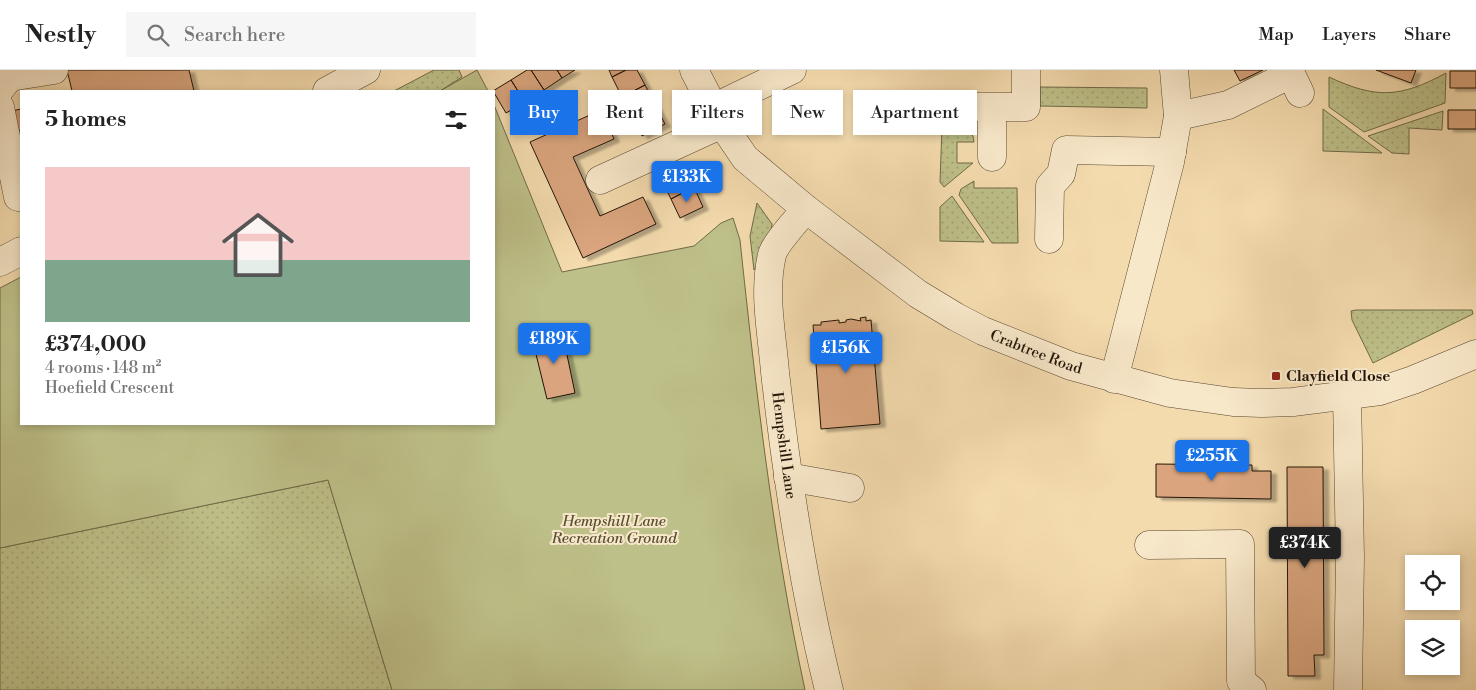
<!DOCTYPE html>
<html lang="en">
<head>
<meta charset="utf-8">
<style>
  :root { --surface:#fff; --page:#f6f6f6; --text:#222; --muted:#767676; --line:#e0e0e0; --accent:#1a73e8 }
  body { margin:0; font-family:"Libre Bodoni",serif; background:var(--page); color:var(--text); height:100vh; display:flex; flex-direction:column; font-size:19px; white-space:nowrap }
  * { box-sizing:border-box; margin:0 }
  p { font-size:16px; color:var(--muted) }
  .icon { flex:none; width:28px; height:28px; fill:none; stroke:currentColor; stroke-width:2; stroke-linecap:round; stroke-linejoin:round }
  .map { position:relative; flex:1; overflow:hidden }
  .details { position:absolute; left:20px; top:20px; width:475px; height:335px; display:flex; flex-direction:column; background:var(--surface); border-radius:0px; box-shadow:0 2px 8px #0003 }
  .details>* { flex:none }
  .top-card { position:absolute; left:510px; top:20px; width:475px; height:45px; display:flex; gap:10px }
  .fabs { position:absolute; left:1405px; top:485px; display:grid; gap:10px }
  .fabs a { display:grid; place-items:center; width:55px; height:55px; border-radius:0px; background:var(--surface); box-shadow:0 2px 8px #0003; font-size:25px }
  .price { position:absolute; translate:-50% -42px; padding:0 11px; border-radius:5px; background:var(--accent); color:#fff; font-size:16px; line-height:32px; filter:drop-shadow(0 1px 2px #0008) }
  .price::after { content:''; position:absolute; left:50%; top:30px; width:15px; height:11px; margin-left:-8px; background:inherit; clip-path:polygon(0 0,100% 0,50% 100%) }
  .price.current { background:#222; color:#fff }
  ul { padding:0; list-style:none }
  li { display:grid; align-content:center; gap:10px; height:265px; padding:0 25px }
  li span { display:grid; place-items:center; height:155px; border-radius:0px; color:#555 }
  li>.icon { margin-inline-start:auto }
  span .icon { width:90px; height:90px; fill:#fffc; stroke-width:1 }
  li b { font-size:21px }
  h2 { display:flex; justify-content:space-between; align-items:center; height:60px; padding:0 25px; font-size:21px }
  .pill { padding:0 18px; border-radius:0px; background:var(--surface); box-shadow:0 2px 8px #0003; font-size:18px; line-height:45px }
  .pill.current { background:var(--accent); color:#fff }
  header { display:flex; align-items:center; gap:30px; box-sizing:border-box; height:70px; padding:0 25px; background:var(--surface); border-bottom:1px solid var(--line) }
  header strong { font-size:24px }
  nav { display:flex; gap:28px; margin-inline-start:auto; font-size:18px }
  .search { width:350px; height:45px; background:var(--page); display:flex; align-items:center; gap:12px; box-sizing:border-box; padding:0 18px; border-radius:0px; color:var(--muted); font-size:19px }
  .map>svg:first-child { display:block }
  .grass { fill:url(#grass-dots); stroke:#706a48 }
  .park { fill:#bec089; stroke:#706a48 }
  .building { fill:#daa57e; stroke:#231406; filter:url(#shadow) }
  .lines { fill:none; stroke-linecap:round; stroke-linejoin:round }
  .minor-casing { stroke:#574630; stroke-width:29 }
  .minor { stroke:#f8e8ca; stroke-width:28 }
  .poi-dot { fill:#8f2418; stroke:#f8e8ca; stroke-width:2 }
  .labels { text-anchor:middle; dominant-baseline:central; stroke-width:4; stroke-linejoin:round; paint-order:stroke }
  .street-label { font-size:15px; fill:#231406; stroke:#f8e8ca }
  .poi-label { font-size:15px; font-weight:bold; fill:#231406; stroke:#f8e8ca; text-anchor:start }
  .park-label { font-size:15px; font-style:italic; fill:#595034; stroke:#f8e8ca }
</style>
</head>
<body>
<header>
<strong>Nestly</strong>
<div class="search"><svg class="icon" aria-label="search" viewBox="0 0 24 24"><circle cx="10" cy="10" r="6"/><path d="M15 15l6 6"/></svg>Search here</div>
<nav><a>Map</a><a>Layers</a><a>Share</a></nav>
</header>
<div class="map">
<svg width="1476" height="620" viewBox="0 0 1476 620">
  <defs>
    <pattern id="grass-dots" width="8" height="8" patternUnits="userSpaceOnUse" patternTransform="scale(1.25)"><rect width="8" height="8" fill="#bec089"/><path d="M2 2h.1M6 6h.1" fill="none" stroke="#a3a475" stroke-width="1.8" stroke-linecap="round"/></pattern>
    <filter id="shadow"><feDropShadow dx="5.5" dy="3" stdDeviation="1" flood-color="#0004"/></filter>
  </defs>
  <rect width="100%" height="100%" fill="#f4dbae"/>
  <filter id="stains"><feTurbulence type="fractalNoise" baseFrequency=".004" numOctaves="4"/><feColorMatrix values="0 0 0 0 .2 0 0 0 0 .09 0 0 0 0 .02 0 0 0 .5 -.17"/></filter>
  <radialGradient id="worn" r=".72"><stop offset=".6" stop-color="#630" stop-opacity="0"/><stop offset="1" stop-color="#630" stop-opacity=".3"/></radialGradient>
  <path class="grass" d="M 434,0 L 459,0 L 462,7 L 440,21 L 394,21 Z
    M 1446,3 L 1445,33 L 1364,62 L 1329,37 L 1329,7 C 1376,29 1400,28 1446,3 Z
    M 1040,17 L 1147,18 L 1147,38 L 1040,36 Z
    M 1323,39 L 1382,83 L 1323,81 Z
    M 1443,41 L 1442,60 L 1409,58 L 1409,84 L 1392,83 L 1368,66 Z
    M 942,57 L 963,57 L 973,66 L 974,72 L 957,72 L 957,93 L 973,93 L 944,117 L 940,112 Z
    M 974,111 L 974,118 L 1017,118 L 1018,173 L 992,173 L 959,125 L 961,119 Z
    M 952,126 L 984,172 L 940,171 L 940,137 Z
    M 757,133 L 772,154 L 770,169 L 754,200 L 750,166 Z
    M 1356,240 L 1472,240 L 1473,244 L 1373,293 L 1352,250 L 1351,241 Z
    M 328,410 L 392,620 L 0,620 L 0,478 Z"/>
  <path class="park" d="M 477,0 L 488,21 L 440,21 Z
    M 494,35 L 562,202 L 694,176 L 721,153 L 733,148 L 740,170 C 756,321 773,471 805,620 L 392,620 L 328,410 L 0,478 L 0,218 L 21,207 L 21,354 L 494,354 Z"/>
  <path class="building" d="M 67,0 L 189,0 L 194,21 L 72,21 Z
    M 527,0 L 531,0 L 544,20 L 525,32 L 511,10 Z
    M 531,0 L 557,0 L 562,8 L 544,20 Z
    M 557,0 L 575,0 L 562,8 Z
    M 609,0 L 626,0 L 612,7 Z
    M 626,0 L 637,0 L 645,15 L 622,27 L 612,7 Z
    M 1234,0 L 1263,0 L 1240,11 Z
    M 1376,0 L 1416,0 L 1411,13 Z
    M 1450,1 L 1476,1 L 1476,18 L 1450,18 Z
    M 511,10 L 525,32 L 506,43 L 493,21 Z
    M 645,15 L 655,35 L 632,47 L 622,27 Z
    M 655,35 L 665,54 L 642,66 L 632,47 Z
    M 21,39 L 21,60 L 12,62 L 7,42 Z
    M 601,40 L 614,69 L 573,87 L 600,146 L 643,127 L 656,154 L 583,188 L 530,72 Z
    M 1448,40 L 1476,40 L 1476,59 L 1448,59 Z
    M 684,98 L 694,117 L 671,129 L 661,109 Z
    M 694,117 L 703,137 L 680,148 L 671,129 Z
    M 866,247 L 866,251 L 871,250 L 880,354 L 821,359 L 813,255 L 821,255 L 821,252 L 839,250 L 839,253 L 846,252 L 846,250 L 851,249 L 861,251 L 860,248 Z
    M 562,261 L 575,323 L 547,329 L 532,268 Z
    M 1156,394 L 1252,395 L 1252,401 L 1271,401 L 1271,429 L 1156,427 Z
    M 1287,397 L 1323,397 L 1324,585 L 1314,585 L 1315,606 L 1288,606 Z"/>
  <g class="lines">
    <defs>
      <g id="minor">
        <path id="s1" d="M 694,0 L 722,54 L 745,88 L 806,139 L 918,224 L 956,247 L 983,261 L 1071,296 L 1170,323 L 1233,332 L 1261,333 L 1293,332 L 1380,321 L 1413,310 L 1476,284"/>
        <path d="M 0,19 L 10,7 L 54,0"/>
        <path d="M 327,21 L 366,0"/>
        <path d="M 0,37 L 18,127"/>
        <path d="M 944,37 L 1026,37 L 1026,0"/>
        <path d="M 713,38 L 792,0"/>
        <path d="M 1178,46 L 1228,35 L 1291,4 L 1300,23"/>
        <path d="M 992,87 L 992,38"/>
        <path d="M 600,110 L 722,54"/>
        <path id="s2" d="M 806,139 C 797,150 775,173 772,185 C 763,223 772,264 775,302 C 787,409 803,515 829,620"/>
        <path d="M 1049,169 L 1050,116 L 1061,104 L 1066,80 L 1172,82"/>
        <path d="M 0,192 L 21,181"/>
        <path d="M 1114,309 L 1170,92 L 1178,46 L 1174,0"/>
        <path d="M 1347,324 L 1350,487 L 1348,620"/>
        <path d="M 788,407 L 850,418"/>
        <path d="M 1149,475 L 1240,474 L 1241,611 L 1252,620"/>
      </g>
    </defs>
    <use href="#minor" class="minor-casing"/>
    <use href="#minor" class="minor"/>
  </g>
  <rect class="poi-dot" x="1271" y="301" width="10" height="10" rx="2.5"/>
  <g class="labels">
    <g class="street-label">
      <text stroke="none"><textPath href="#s1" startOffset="454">Crabtree Road</textPath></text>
      <text stroke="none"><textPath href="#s2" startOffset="249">Hempshill Lane</textPath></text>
    </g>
    <g class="poi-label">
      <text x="1286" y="306">Clayfield Close</text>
    </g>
    <g class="park-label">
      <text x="614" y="451">Hempshill Lane<tspan x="614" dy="17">Recreation Ground</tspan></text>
    </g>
  </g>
  <rect width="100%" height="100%" filter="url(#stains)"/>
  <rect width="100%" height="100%" fill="url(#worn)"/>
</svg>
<div class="fabs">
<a><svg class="icon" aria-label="locate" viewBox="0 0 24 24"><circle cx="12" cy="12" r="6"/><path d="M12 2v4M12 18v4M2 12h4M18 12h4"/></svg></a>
<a><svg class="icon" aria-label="layers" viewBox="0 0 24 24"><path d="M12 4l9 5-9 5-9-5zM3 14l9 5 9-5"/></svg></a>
</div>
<b class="price" style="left:687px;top:133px">£133K</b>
<b class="price" style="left:554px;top:295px">£189K</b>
<b class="price" style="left:846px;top:304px">£156K</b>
<b class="price" style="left:1212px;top:412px">£255K</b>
<b class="price current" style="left:1305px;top:499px">£374K</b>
<div class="top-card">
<a class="pill current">Buy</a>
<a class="pill">Rent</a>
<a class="pill">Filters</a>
<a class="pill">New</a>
<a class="pill">Apartment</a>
</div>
<section class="details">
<h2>5 homes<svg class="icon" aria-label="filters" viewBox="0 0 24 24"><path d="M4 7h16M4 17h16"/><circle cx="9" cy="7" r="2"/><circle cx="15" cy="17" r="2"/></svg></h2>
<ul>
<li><span style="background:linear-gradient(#f6c9c9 60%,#7fa58c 0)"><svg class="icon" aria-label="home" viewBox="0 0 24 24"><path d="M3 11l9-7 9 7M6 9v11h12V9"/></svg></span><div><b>£374,000</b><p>4 rooms · 148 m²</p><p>Hoefield Crescent</p></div></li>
</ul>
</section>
</div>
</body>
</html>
